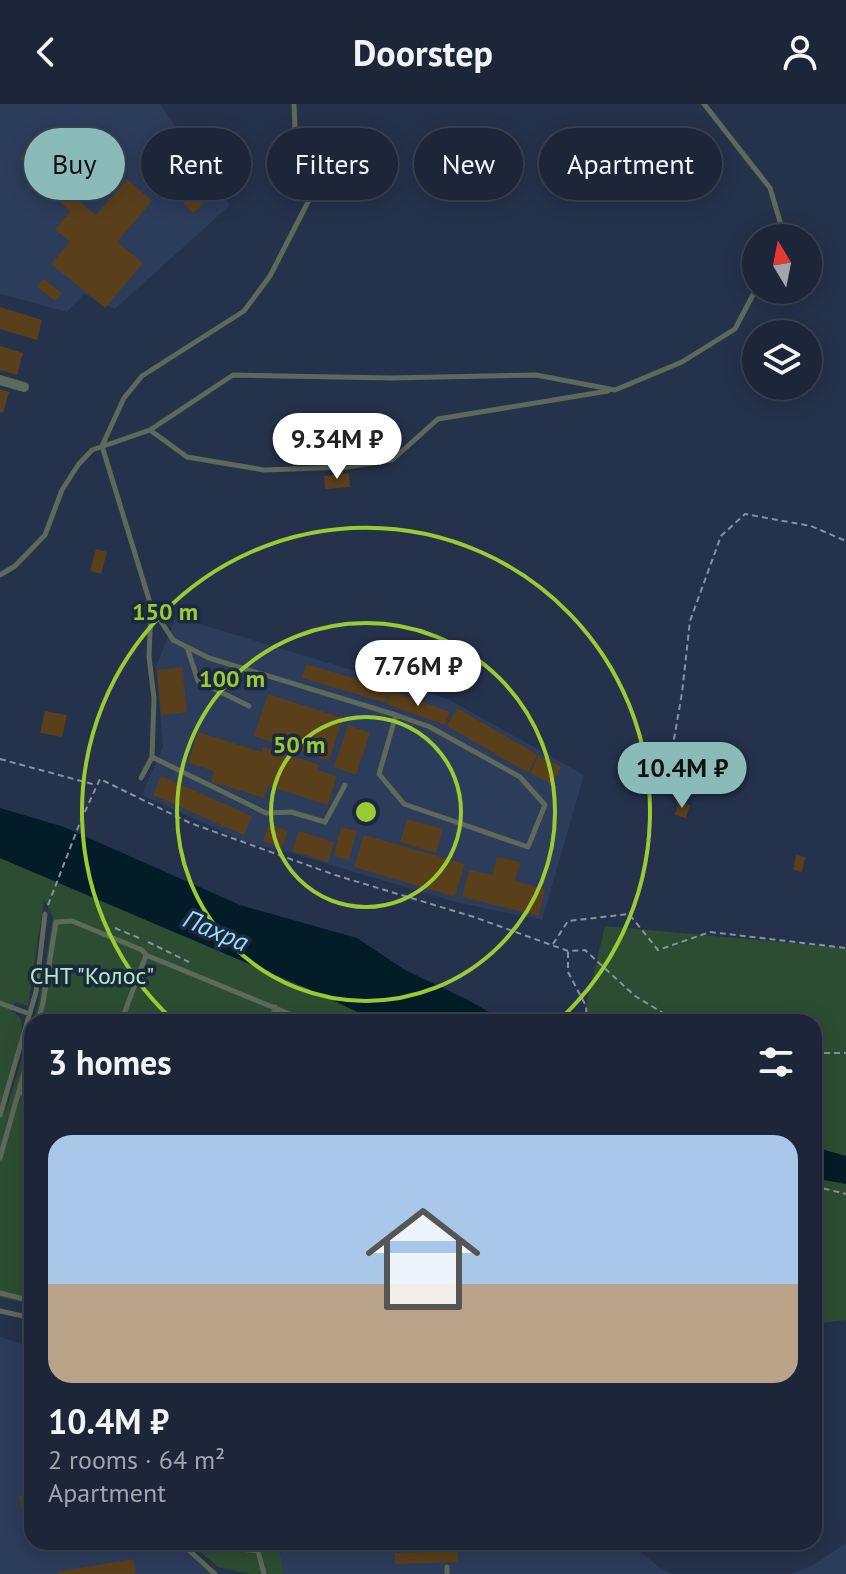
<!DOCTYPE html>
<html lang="en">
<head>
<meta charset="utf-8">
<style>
  :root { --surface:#1c2638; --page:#252e40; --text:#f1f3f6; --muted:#a0a5ae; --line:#3a4353; --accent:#8bbbb9 }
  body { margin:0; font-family:"PT Sans",sans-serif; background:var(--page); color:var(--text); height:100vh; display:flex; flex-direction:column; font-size:30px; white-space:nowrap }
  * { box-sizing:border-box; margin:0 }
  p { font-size:26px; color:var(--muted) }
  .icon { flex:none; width:44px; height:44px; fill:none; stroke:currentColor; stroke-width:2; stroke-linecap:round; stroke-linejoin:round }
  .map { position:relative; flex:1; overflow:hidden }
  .side { position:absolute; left:24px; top:910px; width:798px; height:536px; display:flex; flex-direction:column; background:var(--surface); border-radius:24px; box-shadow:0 4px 20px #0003,0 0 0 2px var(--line) }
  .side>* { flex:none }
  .hud { position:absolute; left:24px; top:24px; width:798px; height:72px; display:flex; gap:16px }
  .needle { width:52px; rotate:350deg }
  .tools { position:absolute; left:742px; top:120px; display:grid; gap:16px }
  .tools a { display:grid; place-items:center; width:80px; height:80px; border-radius:50%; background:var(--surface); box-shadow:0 4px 20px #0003,0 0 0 2px var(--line); font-size:40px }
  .price { position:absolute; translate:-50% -68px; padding:0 18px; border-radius:28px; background:#fff; color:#222; font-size:26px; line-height:52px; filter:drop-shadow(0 2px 4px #0008) }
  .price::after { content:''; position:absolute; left:50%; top:48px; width:24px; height:18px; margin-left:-12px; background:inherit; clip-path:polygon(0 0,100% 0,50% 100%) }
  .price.active { background:var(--accent); color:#111 }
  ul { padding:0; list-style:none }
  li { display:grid; align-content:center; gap:16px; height:424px; padding:0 24px }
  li+li { border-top:2px solid var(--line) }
  li span { display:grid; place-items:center; height:248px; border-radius:24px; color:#555 }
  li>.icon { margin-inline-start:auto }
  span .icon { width:144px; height:144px; fill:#fffc; stroke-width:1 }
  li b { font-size:34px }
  h2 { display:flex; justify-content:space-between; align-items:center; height:96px; padding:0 24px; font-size:34px }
  .pill { padding:0 28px; border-radius:36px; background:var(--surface); box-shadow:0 4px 20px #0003,0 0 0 2px var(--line); font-size:28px; line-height:72px }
  .pill.active { background:var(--accent); color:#111 }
  header { display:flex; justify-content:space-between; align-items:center; height:104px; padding:0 24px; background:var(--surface); font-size:36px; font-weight:700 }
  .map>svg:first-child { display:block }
  .built { fill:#2c3c5b }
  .green { fill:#2d4d32 }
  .water { fill:#021d27 }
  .building { fill:#5a3f1b }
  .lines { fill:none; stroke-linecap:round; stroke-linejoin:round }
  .path { stroke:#8891a3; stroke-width:2; stroke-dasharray:6 4; stroke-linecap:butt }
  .service { stroke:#5d6959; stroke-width:5 }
  .minor { stroke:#5d6959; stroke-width:10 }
  .ring { fill:none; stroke:#9acb34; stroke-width:4 }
  .labels { text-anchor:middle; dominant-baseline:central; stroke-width:7; stroke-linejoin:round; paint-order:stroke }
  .park-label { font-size:24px; fill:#b1eeba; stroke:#1b2840 }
  .water-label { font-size:26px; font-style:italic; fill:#9cddf8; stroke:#1b2840 }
  .centre { fill:#9acb34; stroke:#1b2840; stroke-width:4 }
  .ring-label { font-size:24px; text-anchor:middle; font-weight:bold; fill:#9acb34; stroke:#1b2840; stroke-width:7; stroke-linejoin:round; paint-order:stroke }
</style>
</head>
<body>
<header><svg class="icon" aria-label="back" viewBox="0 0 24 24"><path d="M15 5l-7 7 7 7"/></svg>Doorstep<svg class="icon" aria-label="person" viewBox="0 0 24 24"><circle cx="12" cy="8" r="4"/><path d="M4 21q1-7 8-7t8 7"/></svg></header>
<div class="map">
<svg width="846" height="1470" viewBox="0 0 846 1470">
  <rect width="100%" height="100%" fill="#25324b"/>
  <path class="built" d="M 0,0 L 160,0 L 230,101 L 115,205 L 84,190 L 67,208 L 0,190 Z
    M 176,513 L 448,595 L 584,671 L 542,816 L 459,799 L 291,749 L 246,738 L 142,691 L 163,643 L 156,563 Z
    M 0,1233 L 32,1243 L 32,1438 L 182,1438 L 212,1470 L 0,1470 Z
    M 278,1438 L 390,1438 L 390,1440 L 565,1445 L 596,1438 L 629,1438 L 661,1465 L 672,1470 L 284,1470 Z
    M 846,1439 L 846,1470 L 791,1470 L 815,1460 Z"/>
  <path class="green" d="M 0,754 L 318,889 L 378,918 L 33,918 L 39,898 L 53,813 L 44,795 L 28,902 L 15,898 L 11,907 C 20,912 22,914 22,925 L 5,1010 L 32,921 L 32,1201 L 0,1193 Z
    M 605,822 L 846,844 L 846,1052 L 814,1043 L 814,918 L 582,918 Z
    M 814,1074 L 846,1080 L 846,1216 L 814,1220 Z
    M 189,1438 L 278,1438 L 284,1470 L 250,1470 L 218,1463 Z
    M 390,1438 L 596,1438 L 565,1445 L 390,1440 Z"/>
  <path class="water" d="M 0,704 L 64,723 L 240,801 L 357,834 L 405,866 L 466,895 L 507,918 L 378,918 L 318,889 L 0,754 Z
    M 814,1043 L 846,1052 L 846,1080 L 814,1074 Z"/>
  <path class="building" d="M 105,33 L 120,59 L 77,84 L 79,97 L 96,111 L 127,75 L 152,97 L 117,138 L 143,159 L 105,204 L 51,160 L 70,138 L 55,125 L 70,108 L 20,54 L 30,35 L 62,57 Z
    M 187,70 L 210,94 L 193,109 L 170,85 Z
    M 43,175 L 62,189 L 55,197 L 37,183 Z
    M 0,203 L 42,216 L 37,236 L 0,225 Z
    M 0,242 L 23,249 L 17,271 L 0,266 Z
    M 0,285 L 9,288 L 3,309 L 0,308 Z
    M 349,369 L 350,383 L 325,385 L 324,372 Z
    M 96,445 L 107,448 L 101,470 L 90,467 Z
    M 306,560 L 390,585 L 386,599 L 302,574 Z
    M 182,563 L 187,608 L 161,611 L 157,566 Z
    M 391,586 L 450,608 L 445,621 L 386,600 Z
    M 268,590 L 343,614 L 329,657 L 254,632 Z
    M 457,604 L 538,651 L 528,669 L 447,622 Z
    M 45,607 L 67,611 L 62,633 L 40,629 Z
    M 348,621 L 370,629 L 356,671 L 334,663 Z
    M 198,628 L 262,648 L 263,643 L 320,661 L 318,666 L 337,672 L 328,701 L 268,682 L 264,694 L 211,678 L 214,667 L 188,659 Z
    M 539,651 L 561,663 L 552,680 L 530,669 Z
    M 161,672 L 252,712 L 244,731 L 153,691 Z
    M 678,698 L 690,701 L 686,714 L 675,711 Z
    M 407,715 L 443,725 L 436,749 L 400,738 Z
    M 269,720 L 288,727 L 282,744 L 263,737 Z
    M 341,723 L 357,727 L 349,756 L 334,752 Z
    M 299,727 L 334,738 L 328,758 L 292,747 Z
    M 364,731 L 465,760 L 455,793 L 354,763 Z
    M 796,751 L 805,753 L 802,768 L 793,766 Z
    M 497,753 L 520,758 L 515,777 L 545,785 L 539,812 L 462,793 L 469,766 L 492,771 Z
    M 27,965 L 32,966 L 32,982 L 22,979 Z
    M 32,1390 L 32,1423 L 25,1424 L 19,1392 Z
    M 458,1447 L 458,1458 L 395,1460 L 395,1449 Z
    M 133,1455 L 136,1470 L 57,1470 L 57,1468 Z"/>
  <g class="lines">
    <path class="path" d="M 0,655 L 96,681
      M 667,675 L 682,589 L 690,517 L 721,432 L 745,410 L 811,422 L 846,437
      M 48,801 L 81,716 L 100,675 L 190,719 L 335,771 L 474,813 L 568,847 L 585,846 L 635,892 L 678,918
      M 115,824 L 139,834
      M 148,838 L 189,858
      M 553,840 L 568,817 L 629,810 L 658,846 L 710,828 L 846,844
      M 568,848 L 568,868 L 586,902 L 587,918
      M 316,913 L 327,918
      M 814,949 L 846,949
      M 814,1082 L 846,1090"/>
    <path class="service" d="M 294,0 L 296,51 L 312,88
      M 704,0 L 770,84 L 784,131 L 783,134
      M 150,326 L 187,353 L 264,366 L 347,363 L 392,356 L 438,315 L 608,287
      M 0,471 L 15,462 L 45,431 L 62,386 L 78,361 L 92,346 L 150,326 L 233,271 L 391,274 L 536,271 L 615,286 L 682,258 L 735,225 L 756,185
      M 151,502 L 173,536 L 209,554 L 396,611 L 430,623 L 520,673 L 545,701 L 528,743 L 404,700 L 379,670 L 396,611
      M 187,543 L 198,577 L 249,602
      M 152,653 L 266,709 L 291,708 L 325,718 L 345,681
      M 141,674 L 152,653 L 154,594 L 149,553 L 151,502 L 102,342 L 124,294 L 142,272 L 244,207 L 270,172 L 328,59
      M 0,899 L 30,910
      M 38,918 L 43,899 L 56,818 L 72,817 L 142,846 L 146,851 L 309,918
      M 121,918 L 146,851
      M 271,918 L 275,903
      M 19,988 L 32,993
      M 0,1011 L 36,888 L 45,810
      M 0,1054 L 32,940
      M 0,1189 L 32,1197
      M 0,1207 L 32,1214
      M 180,1438 L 215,1470
      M 215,1438 L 230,1444 L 258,1447
      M 261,1438 L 258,1447 L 264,1470
      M 473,1438 L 562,1442 L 563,1438
      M 447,1463 L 447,1470"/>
    <path class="minor" d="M 0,276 L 24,283"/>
  </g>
  <g class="ring">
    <circle cx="366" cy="708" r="95"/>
    <circle cx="366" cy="708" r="189"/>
    <path d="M174 917A284 284 0 1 1 558 917"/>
  </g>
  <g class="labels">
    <g class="park-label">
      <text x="92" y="871">СНТ "Колос"</text>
    </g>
    <g class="water-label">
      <text transform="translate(216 826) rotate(23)">Пахра</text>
    </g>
  </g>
  <circle cx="366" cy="708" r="12" class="centre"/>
  <g class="ring-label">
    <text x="165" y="516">150 m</text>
    <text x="232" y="583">100 m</text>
    <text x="299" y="649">50 m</text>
  </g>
</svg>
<div class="tools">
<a><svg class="needle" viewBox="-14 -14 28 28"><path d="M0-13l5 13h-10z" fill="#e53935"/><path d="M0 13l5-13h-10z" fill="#a0a5ae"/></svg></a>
<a><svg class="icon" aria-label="layers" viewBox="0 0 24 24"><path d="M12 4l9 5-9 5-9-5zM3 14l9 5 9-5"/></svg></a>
</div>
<b class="price" style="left:337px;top:377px">9.34M ₽</b>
<b class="price" style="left:418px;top:604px">7.76M ₽</b>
<b class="price active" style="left:682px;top:706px">10.4M ₽</b>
<div class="hud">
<a class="pill active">Buy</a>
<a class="pill">Rent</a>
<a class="pill">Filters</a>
<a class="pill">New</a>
<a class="pill">Apartment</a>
</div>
<section class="side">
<h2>3 homes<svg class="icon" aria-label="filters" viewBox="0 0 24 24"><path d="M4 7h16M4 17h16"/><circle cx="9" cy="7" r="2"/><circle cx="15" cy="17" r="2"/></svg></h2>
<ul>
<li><span style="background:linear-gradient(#a9c7e8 60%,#b9a48a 0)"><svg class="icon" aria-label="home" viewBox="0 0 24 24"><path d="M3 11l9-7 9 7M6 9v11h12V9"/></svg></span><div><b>10.4M ₽</b><p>2 rooms · 64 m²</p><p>Apartment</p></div></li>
</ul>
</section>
</div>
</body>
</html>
